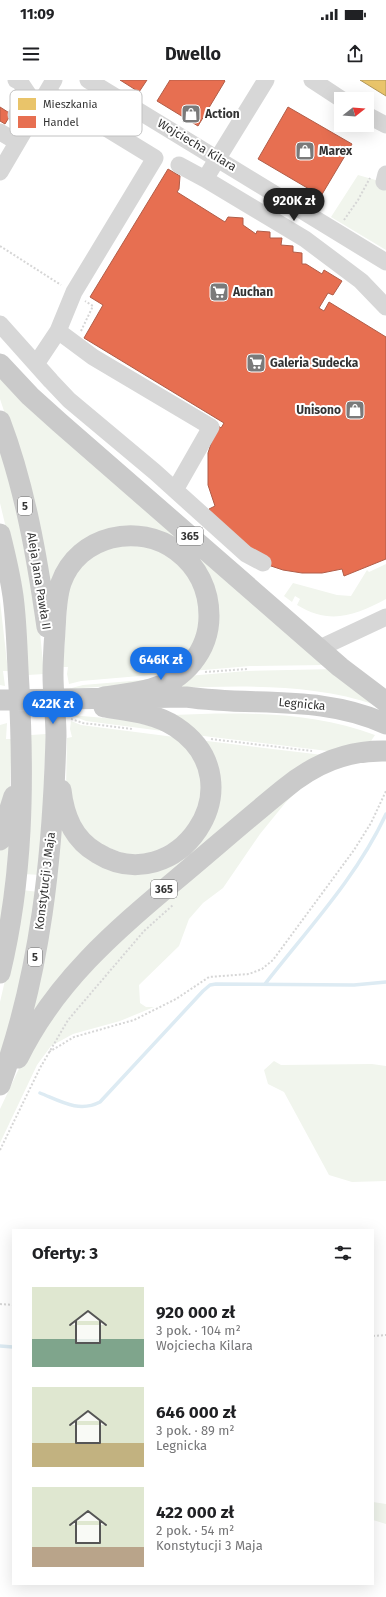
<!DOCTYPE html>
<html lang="pl">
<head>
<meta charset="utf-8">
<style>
  :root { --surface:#fff; --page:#f6f6f6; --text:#202124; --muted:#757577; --accent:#1a73e8 }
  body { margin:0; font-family:"Fira Sans",sans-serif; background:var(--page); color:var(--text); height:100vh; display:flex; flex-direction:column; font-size:15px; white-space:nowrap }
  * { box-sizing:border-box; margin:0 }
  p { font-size:13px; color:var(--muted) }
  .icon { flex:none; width:22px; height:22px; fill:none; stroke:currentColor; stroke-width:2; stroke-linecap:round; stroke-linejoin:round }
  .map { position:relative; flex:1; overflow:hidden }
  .drawer { position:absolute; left:12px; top:1149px; width:362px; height:356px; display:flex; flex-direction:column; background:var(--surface); border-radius:0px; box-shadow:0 4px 16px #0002 }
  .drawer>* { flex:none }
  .needle { width:26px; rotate:73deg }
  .buttons { position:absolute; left:334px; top:12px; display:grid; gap:8px }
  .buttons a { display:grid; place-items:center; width:40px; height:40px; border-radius:0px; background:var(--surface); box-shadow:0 4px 16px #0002; font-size:20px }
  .price { position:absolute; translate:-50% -34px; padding:0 9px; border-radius:14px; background:var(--accent); color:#fff; font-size:13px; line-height:26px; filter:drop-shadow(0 1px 2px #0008) }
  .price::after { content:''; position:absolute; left:50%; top:24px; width:12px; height:9px; margin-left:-6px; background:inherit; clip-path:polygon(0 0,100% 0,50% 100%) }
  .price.active { background:#222; color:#fff }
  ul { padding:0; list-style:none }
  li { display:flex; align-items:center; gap:12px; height:100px; padding:0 20px }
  li span { display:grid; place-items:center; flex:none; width:112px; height:80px; border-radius:0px; color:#555 }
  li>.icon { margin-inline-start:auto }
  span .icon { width:48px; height:48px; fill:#fffc; stroke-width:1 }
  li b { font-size:17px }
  h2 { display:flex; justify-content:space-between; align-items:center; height:48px; padding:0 20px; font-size:17px }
  .status { display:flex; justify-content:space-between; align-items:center; height:28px; padding:0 20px; background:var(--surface); direction:ltr }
  .status svg { height:11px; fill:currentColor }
  header { display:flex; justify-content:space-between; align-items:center; height:52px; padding:0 20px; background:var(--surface); font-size:18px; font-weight:700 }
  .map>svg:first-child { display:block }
  .green { fill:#f1f5ed }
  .homes { fill:#e9c46a; stroke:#b2985a }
  .shops { fill:#e76f51; stroke:#b15d48 }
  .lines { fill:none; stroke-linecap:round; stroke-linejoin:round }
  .stream { stroke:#ddebf3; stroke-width:3.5 }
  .path { stroke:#d6d6d6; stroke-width:2; stroke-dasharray:2 2; stroke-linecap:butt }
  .minor { stroke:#d7d7d7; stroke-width:17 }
  .major { stroke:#cacaca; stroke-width:21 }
  .labels { text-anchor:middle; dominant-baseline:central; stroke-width:4; stroke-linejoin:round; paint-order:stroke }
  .shield { fill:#fff; stroke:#707070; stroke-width:1 }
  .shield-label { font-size:11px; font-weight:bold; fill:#333 }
  .poi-label { font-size:12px; font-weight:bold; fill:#333; stroke:#fff; text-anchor:start }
  .street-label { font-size:12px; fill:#333; stroke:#fff }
  .key { fill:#fff; stroke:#c2c2c2; stroke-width:1 }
  .key-label { font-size:11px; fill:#333 }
</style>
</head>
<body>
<div class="status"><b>11:09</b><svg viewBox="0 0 49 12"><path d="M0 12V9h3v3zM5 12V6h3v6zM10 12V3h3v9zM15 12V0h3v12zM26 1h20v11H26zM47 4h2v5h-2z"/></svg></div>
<header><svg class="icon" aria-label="menu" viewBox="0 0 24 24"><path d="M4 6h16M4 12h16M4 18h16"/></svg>Dwello<svg class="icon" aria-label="share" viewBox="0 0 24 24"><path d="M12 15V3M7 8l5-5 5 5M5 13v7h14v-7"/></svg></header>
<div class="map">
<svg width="386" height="1517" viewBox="0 0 386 1517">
  <rect width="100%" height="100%" fill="#fff"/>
  <path class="green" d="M 358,95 L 386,103 L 386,170 L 331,137 Z
    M 0,293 L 326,585 L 250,586 L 192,591 L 208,501 L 120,450 L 53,514 L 10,349 L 0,319 Z
    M 0,364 L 11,401 L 40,552 L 44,594 L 28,595 L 10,465 L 0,423 Z
    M 108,464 L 162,468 L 197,505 L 202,552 L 175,593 L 81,601 L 69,604 L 67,594 L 68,587 L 63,587 L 69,498 Z
    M 386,484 L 386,519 C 354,536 330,545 297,525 L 300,519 L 295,516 L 292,522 L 284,516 L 293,503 L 337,515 L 351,516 L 367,490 L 369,492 Z
    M 0,521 L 8,591 L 3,591 L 5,606 L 0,605 Z
    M 335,589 L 376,625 C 311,603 242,606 174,608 L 187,596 L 247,591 Z
    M 167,598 L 140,604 L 68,609 L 83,605 Z
    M 70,635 L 129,640 L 170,652 L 86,641 Z
    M 172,635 C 240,632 311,631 375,655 L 371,661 L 336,672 L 195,655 Z
    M 71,641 L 81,645 L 182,658 L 206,702 L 189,754 L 139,779 L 88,760 L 66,709 L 67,658 L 72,657 L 70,649 Z
    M 7,643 L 6,659 L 12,659 L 9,728 L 0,752 L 0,645 Z
    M 46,654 L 40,795 L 24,794 L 31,655 Z
    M 199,660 L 323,675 L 310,683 L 28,948 L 59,746 L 118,788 L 203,753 Z
    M 341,684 L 301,707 L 286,722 L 260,754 L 223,808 L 203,823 L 189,839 L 179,866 L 139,905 L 140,923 L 146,927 L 154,927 L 120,941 L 73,954 L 51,966 L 37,985 L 0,1063 L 0,1029 L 23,980 L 82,892 L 287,713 Z
    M 10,757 L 0,861 L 0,769 Z
    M 22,810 L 39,812 L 32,854 L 0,985 L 0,922 L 9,883 Z
    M 274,981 L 281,985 L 372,984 L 386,986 L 386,1101 L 352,1102 L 329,1095 L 284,1012 L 268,1004 L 264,990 Z
    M 373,1422 L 386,1424 L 386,1444 L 373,1440 Z"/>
  <path class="homes" d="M 360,0 L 386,0 L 386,16 Z"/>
  <path class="shops" d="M 120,0 L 147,0 L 139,12 Z
    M 170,0 L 224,0 L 225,1 L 198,46 L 157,21 Z
    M 0,27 L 11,34 L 5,44 L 0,41 Z
    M 288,27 L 352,64 L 321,116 L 258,79 Z
    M 168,89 L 180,96 L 179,109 L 177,112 L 225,142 L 228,137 L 243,138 L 243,145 L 256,154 L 257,151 L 270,152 L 270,158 L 282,158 L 281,165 L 293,166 L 293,172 L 302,173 L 302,184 L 306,184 L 322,194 L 324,190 L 342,201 L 333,215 L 328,213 L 319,228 L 324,231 L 329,222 L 386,257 L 386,479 L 344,496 L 342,489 L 322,493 L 302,493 L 283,490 L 265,484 L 258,474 L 214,437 L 209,429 L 215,426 L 208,405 L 208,373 L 217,345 L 221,348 L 224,343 L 84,258 L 103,225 L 90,217 Z"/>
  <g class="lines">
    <path class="stream" d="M 265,904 C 307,850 357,797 386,734
      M 40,1013 C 60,1021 79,1033 100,1022 L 203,911 L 210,905 L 216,904 L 354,905 L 386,902
      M 0,1266 L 13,1267"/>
    <path class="path" d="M 344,140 L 358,120 L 370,98
      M 0,166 L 61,205
      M 81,251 L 93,226 L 85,221
      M 205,592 L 247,589
      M 71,639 L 83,643 L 133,649
      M 211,659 L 312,671
      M 49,972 L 74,957 L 134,940 L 176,919 L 209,897 L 249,894 L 262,889 L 273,880 L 354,770 L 371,743 L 386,711
      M 0,1070 L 40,988 L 68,940 L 144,851 L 173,825
      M 0,1224 L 13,1225
      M 373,1256 L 386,1255"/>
    <path class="minor" d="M 16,0 L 20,2 L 28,14 L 26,25 L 16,35
      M 88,0 L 386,182
      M 312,0 L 341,19
      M 367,35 L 386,45
      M 0,52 L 17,62
      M 179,85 L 205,99 L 266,0
      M 0,92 L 54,0
      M 205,99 L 305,159 L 361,201 L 386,227
      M 384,102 L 386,94
      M 0,244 L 51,301 L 69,320 L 155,392 L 246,474 L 263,483
      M 58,251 L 93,277 L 211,347 L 175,410
      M 36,284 L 58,251 L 74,212 L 155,78 L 47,12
      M 320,568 L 386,537"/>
    <path class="major" d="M 0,284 L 30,316 L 60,343 L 340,587 L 386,622
      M 0,341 C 25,407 37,477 47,547
      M 0,454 C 5,474 10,495 13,516 C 17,546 17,577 19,607 C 24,704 23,798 0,893
      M 0,620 L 186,617 C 254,627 321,614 386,644
      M 61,710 C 64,736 73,759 97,773 C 176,822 260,703 176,647 C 155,633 129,631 104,627
      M 0,760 L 14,716
      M 18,978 C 55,902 114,852 177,799 C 213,769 248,738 284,709 C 314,684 346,670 386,671
      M 0,1005 C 41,894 53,773 56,656 C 56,635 53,615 53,595 C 53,580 54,565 55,551 C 56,535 56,518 61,503 C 78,455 139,442 177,471 C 198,487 209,510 209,536 C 209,571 184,600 151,609 C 136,613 119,615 104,617"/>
  </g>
  <defs>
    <symbol id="shop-square" viewBox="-11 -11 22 22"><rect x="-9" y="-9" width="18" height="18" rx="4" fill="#7a7a7a" stroke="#fff"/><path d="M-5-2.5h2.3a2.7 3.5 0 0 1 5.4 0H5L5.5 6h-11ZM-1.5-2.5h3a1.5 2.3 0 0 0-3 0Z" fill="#fff"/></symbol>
    <symbol id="supermarket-square" viewBox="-11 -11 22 22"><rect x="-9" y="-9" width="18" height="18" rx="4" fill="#7a7a7a" stroke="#fff"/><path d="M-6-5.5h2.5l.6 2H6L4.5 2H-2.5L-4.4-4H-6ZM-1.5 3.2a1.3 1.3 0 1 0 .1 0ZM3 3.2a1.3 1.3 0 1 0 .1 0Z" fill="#fff"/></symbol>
  </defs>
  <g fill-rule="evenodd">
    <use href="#shop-square" x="180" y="23" width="22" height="22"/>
    <use href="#shop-square" x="294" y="60" width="22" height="22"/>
    <use href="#supermarket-square" x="208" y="201" width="22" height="22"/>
    <use href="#supermarket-square" x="245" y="272" width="22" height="22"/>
    <use href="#shop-square" x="344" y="319" width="22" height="22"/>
  </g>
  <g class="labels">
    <g class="shield">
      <rect x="18" y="417" width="14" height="18" rx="3"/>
      <rect x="177" y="447" width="26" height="18" rx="3"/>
      <rect x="151" y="800" width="26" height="18" rx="3"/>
      <rect x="28" y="868" width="14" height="18" rx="3"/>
    </g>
    <g class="shield-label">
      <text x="25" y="426">5</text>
      <text x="190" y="456">365</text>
      <text x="164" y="809">365</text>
      <text x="35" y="877">5</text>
    </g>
    <g class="poi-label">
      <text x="205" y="34">Action</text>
      <text x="319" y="71">Marex</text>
      <text x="233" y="212">Auchan</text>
      <text x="270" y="283">Galeria Sudecka</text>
      <text x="341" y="330" text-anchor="end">Unisono</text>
    </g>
    <g class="street-label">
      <text transform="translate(197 65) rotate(31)">Wojciecha Kilara</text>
      <text transform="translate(39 501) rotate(81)">Aleja Jana Pawła II</text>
      <text transform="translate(302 624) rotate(5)">Legnicka</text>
      <text transform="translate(45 801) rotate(-83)">Konstytucji 3 Maja</text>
    </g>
  </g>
  <rect x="10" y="10" width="132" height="46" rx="6" class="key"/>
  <rect x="18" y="18" width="18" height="12" fill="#e9c46a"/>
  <rect x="18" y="36" width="18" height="12" fill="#e76f51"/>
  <g class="key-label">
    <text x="43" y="28">Mieszkania</text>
    <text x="43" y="46">Handel</text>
  </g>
</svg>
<div class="buttons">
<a><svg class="needle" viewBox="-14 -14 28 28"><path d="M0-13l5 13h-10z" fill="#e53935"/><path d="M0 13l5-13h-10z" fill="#757577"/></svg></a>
</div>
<b class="price active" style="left:294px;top:142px">920K zł</b>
<b class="price" style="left:161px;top:601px">646K zł</b>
<b class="price" style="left:53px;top:645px">422K zł</b>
<section class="drawer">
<h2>Oferty: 3<svg class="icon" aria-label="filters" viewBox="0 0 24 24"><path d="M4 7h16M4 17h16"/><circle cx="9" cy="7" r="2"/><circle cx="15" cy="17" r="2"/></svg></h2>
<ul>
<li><span style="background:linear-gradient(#dfe7d0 65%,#7fa58c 0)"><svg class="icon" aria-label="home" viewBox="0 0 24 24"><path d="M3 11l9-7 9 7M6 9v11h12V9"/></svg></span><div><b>920 000 zł</b><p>3 pok. · 104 m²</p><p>Wojciecha Kilara</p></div></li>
<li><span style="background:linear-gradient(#dfe7d0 70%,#c2b280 0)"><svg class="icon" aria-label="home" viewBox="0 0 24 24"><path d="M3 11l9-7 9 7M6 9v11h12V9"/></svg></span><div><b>646 000 zł</b><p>3 pok. · 89 m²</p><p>Legnicka</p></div></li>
<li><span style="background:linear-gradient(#dfe7d0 75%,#b9a48a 0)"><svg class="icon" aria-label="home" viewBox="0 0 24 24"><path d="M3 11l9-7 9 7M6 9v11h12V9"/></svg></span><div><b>422 000 zł</b><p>2 pok. · 54 m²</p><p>Konstytucji 3 Maja</p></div></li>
</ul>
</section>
</div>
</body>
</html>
